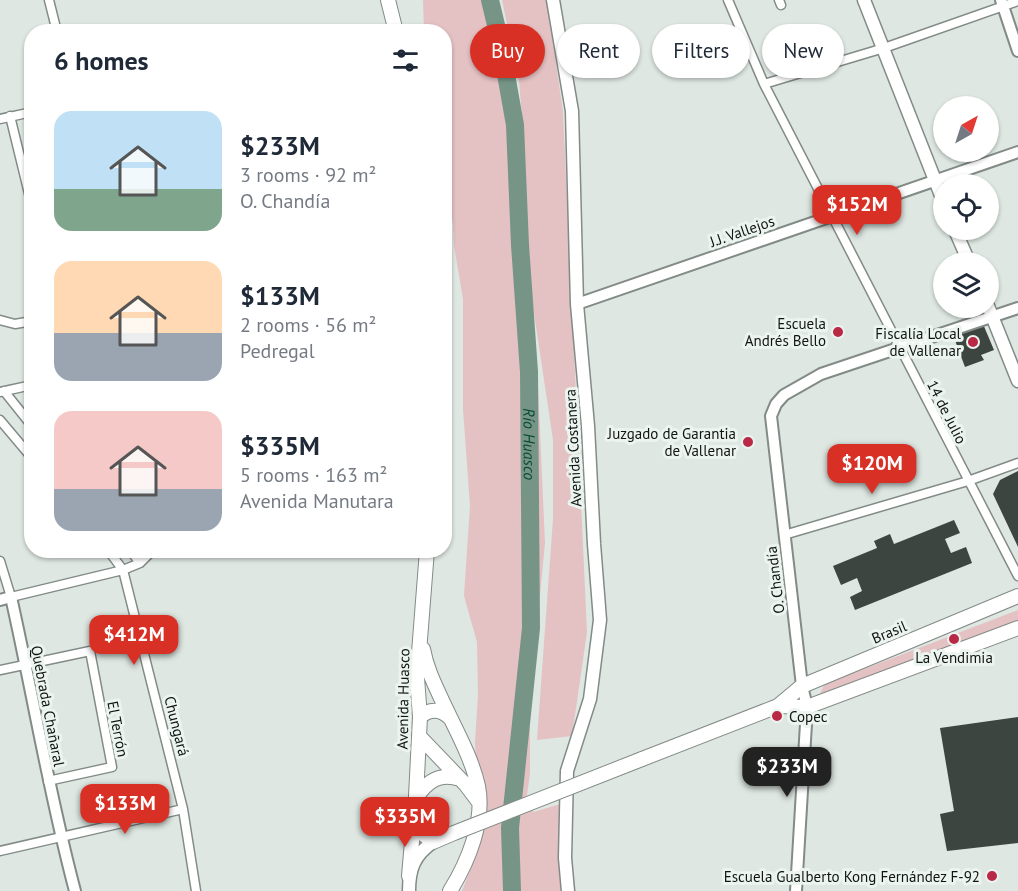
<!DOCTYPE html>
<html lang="en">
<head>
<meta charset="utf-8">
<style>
  :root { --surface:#fff; --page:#f6f6f7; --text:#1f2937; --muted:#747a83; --accent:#d93025 }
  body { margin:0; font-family:"PT Sans",sans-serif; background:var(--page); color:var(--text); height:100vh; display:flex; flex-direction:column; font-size:22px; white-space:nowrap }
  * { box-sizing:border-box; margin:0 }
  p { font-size:20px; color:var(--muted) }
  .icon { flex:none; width:33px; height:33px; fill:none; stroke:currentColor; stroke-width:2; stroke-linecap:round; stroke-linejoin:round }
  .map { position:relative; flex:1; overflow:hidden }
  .side { position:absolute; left:24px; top:24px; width:428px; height:534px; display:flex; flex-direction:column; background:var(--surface); border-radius:24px; box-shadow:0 2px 4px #0004 }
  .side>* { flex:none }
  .hud { position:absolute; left:470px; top:24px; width:458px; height:54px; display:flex; gap:12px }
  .needle { width:39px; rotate:39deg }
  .tools { position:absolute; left:933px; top:96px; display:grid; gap:12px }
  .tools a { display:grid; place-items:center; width:66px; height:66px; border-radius:50%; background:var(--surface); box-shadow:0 2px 4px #0004; font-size:30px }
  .price { position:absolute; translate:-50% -51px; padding:0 14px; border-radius:12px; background:var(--accent); color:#fff; font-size:20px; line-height:39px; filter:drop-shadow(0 2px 3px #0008) }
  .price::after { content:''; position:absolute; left:50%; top:36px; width:18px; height:14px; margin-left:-9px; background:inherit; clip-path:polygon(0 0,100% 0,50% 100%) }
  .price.selected { background:#222; color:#fff }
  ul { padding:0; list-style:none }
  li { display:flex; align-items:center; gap:18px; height:150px; padding:0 30px }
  li span { display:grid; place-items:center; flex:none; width:168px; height:120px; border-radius:18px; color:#555 }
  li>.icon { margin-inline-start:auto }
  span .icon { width:72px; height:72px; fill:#fffc; stroke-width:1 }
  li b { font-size:26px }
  h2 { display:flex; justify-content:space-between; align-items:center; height:72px; padding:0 30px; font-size:26px }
  .pill { padding:0 21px; border-radius:27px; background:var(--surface); box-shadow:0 2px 4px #0004; font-size:21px; line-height:54px }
  .pill.selected { background:var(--accent); color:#fff }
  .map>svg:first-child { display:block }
  .green { fill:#e4c1c3 }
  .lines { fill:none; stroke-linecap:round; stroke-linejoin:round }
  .river { stroke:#769586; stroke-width:18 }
  .building { fill:#3d4541 }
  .minor-casing { stroke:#838b86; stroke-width:11 }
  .tertiary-casing { stroke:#838b86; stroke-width:14 }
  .secondary-casing { stroke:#838b86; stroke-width:15 }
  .primary-casing { stroke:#838b86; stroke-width:16 }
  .minor { stroke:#fff; stroke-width:8 }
  .tertiary { stroke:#fff; stroke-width:10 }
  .secondary { stroke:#fff; stroke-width:12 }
  .primary { stroke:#fff; stroke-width:14 }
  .primary-bridge-casing { stroke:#838b86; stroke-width:16; stroke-linecap:butt }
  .primary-bridge { stroke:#fff; stroke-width:14 }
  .poi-dot { fill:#b92845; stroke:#ebf4ef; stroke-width:2 }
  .labels { text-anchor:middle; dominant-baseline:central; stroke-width:6; stroke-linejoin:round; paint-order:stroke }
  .street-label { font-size:15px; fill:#111413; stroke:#ebf4ef }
  .poi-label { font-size:15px; fill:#111413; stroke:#ebf4ef; text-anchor:end }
  .water-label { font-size:16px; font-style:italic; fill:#0c4a34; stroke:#ebf4ef }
</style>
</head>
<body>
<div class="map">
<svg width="1018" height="891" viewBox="0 0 1018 891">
  <rect width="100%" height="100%" fill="#dee7e2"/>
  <path class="green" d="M 423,0 L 489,0 L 510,103 L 523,205 L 522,116 L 519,81 L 502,0 L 547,0 L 563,112 L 587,632 L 572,736 L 537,740 L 553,519 L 553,440 L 527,266 L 518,272 L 525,355 L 537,363 L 545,543 L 530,701 L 530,773 L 526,802 L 534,812 L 560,804 L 562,891 L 462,891 L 475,858 L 480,833 L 475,743 L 478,695 L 477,642 L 464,596 L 470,506 L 463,409 L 463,299 L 454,246 L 453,224 L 444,179 L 444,32 L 424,31 Z
    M 1018,610 L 1018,623 L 830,694 L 820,693 L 825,684 Z"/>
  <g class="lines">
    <path class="river" id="s1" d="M 490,0 L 501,46 L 515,125 L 520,245 L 529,372 L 531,628 L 510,828 L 512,891"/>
  </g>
  <path class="building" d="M 983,324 L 994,350 L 981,355 L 984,360 L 965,367 L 953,335 Z
    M 1018,471 L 1018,547 L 993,494 L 1000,480 Z
    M 954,520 L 960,533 L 945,539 L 951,553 L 966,547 L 972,563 L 855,610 L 850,597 L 862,591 L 857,578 L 841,585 L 833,566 L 877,548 L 874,541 L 890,534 L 894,544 Z
    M 1018,717 L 1018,843 L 947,851 L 940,814 L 954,811 L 940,728 Z"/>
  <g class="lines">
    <defs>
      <path id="minor" d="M 49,0 L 57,32
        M 728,0 L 764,84 L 1018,576
        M 779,0 L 781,5
        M 764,84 L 884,48 L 1018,1
        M 10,116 L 32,206
        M 0,119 L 32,112
        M 0,320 L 15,324 L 32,321
        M 4,391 L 32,426
        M 0,392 L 32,385
        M 0,420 L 32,458
        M 784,535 L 968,481 L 1018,463
        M 108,550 L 123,570 L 183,809 L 196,891
        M 130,550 L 140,563
        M 0,561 L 11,597 L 123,570 L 140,563 L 153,550
        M 0,670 L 90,651 L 112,767 L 48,781
        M 0,851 L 183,809"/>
      <path id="tertiary" d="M 1001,0 L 1018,51
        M 577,304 L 1018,152
        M 0,600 L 11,597 C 33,695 49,794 75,891
        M 796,891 L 807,707 L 802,686 L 771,416 L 776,404 L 784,395 L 821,374 L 1018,308"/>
      <path id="secondary" d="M 553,0 L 572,111 L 577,304 L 588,426 L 594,544 L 600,620 L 590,699 L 567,771 L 565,858 L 568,891
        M 864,0 L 944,203
        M 955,230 L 969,262
        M 988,306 L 1018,381
        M 409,891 C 409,869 414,855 433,842"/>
      <path id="primary" d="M 388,0 L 396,32
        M 427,550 L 417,678 L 420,717 L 415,816 L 424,835 L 433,842 L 454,833
        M 423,649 C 426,666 433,681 440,696 C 453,725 471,755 478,786 C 485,821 468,862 450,891
        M 778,706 L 807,707 L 1018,628
        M 420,717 C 430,708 442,709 451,719
        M 419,736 L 466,785 L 478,801
        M 642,759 L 778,706 L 802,686 L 1018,596
        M 416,798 C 427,781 440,772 460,779
        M 409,876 L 414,818"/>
    </defs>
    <use href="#minor" class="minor-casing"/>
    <use href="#tertiary" class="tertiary-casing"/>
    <use href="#secondary" class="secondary-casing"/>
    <use href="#primary" class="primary-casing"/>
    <use href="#minor" class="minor"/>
    <use href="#tertiary" class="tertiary"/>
    <use href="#secondary" class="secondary"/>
    <use href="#primary" class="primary"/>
    <defs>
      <path id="primary-bridge" d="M 454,833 L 642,759"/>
    </defs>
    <use href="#primary-bridge" class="primary-bridge-casing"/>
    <use href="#primary-bridge" class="primary-bridge"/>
  </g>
  <g class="poi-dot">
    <circle cx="838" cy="332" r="6"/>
    <circle cx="973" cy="342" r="6"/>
    <circle cx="748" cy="442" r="6"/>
    <circle cx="954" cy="639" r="6"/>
    <circle cx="777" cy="716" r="6"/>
    <circle cx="992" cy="876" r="6"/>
  </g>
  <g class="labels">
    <g class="street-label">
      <text transform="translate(742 231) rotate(-19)">J.J. Vallejos</text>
      <text transform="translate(947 412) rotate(63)">14 de Julio</text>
      <text transform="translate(573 448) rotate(-93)">Avenida Costanera</text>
      <text transform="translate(775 580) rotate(-97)">O. Chandía</text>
      <text transform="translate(889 632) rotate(-23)">Brasil</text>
      <text transform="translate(403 699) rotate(-89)">Avenida Huasco</text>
      <text transform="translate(48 706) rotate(79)">Quebrada Chañaral</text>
      <text transform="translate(177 726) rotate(76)">Chungará</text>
      <text transform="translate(118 729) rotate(79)">El Terrón</text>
    </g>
    <g class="poi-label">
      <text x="826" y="323">Escuela<tspan x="826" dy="17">Andrés Bello</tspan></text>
      <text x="961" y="333">Fiscalía Local<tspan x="961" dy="17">de Vallenar</tspan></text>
      <text x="736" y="433">Juzgado de Garantia<tspan x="736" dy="17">de Vallenar</tspan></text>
      <text x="954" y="657" text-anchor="middle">La Vendimia</text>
      <text x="789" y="716" text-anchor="start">Copec</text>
      <text x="980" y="876">Escuela Gualberto Kong Fernández F-92</text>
    </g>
    <g class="water-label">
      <text stroke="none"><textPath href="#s1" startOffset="447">Río Huasco</textPath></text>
    </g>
  </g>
</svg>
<div class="tools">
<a><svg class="needle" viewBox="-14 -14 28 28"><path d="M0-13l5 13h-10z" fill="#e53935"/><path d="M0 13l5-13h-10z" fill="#747a83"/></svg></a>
<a><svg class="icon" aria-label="locate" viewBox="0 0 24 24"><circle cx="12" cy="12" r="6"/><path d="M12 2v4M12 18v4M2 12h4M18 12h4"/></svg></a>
<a><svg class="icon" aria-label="layers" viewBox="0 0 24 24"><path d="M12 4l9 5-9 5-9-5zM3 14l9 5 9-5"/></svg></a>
</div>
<b class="price" style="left:857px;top:236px">$152M</b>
<b class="price" style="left:872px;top:495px">$120M</b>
<b class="price" style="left:134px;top:666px">$412M</b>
<b class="price selected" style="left:787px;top:798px">$233M</b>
<b class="price" style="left:125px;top:835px">$133M</b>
<b class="price" style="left:405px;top:848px">$335M</b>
<div class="hud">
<a class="pill selected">Buy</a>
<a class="pill">Rent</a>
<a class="pill">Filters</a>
<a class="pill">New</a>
</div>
<section class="side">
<h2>6 homes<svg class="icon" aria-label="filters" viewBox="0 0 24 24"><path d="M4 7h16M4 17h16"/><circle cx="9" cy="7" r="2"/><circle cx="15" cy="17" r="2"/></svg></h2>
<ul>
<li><span style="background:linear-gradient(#bfe0f5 65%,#7fa58c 0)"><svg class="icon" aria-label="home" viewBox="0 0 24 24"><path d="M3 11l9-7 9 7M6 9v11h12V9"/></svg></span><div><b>$233M</b><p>3 rooms · 92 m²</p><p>O. Chandía</p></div></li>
<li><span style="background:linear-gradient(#ffd9b3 60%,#9aa5b1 0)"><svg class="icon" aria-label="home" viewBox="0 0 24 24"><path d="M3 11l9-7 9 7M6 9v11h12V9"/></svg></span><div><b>$133M</b><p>2 rooms · 56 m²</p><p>Pedregal</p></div></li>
<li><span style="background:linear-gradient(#f6c9c9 65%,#9aa5b1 0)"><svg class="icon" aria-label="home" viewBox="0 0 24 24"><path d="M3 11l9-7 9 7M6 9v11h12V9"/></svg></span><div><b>$335M</b><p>5 rooms · 163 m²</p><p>Avenida Manutara</p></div></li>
</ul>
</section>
</div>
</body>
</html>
